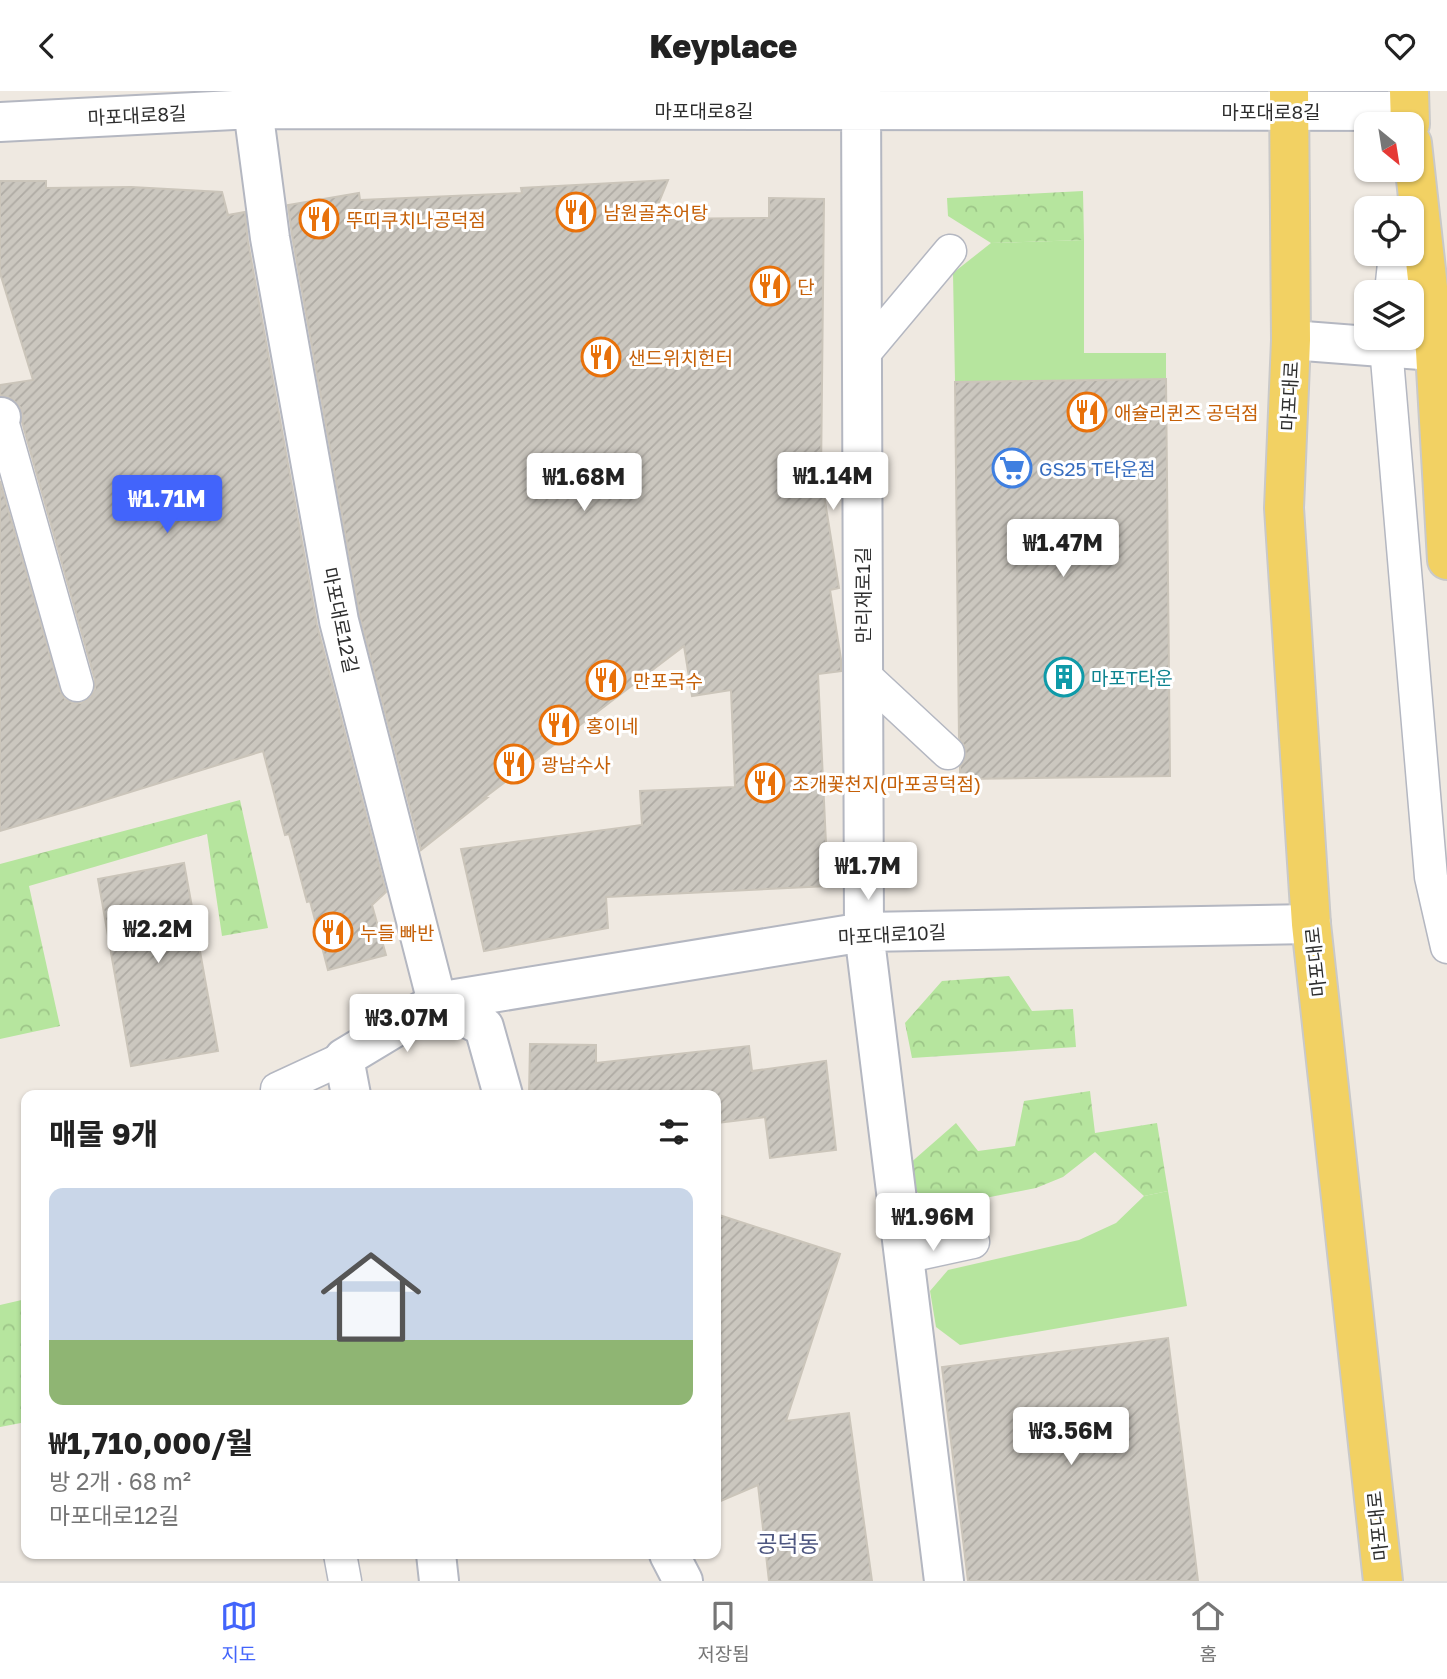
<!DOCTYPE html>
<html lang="ko">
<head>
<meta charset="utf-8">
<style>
  :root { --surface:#fff; --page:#f2f2f2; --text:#222; --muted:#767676; --line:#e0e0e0; --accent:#4264fb }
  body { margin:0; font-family:"Golos Text","Noto Sans KR",sans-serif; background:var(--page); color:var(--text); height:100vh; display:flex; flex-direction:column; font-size:26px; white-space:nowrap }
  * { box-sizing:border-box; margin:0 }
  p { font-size:23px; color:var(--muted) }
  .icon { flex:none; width:38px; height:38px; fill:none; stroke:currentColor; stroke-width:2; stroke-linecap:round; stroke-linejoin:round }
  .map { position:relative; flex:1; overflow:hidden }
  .side { position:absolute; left:21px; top:999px; width:700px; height:469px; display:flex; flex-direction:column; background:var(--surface); border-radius:14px; box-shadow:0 2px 5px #0004 }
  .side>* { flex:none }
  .needle { width:46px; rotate:150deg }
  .tools { position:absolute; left:1354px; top:21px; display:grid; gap:14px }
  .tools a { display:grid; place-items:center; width:70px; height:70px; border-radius:14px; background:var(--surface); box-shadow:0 2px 5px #0004; font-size:35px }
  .price { position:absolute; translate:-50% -60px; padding:0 16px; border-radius:7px; background:#fff; color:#222; font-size:23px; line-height:46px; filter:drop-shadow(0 2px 4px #0008) }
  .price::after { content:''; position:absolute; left:50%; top:42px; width:21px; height:16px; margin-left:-10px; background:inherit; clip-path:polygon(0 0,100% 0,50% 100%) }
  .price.active { background:var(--accent); color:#fff }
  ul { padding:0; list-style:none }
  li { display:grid; align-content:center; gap:14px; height:371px; padding:0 28px }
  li+li { border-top:2px solid var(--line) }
  li span { display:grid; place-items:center; height:217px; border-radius:14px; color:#555 }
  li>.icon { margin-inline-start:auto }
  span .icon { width:126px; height:126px; fill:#fffc; stroke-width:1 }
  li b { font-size:30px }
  h2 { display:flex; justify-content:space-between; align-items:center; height:84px; padding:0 28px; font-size:30px }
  header { display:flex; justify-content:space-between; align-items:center; height:91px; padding:0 28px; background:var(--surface); font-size:32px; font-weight:800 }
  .dock { display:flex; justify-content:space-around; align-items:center; height:98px; border-top:2px solid var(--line); background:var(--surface); font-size:19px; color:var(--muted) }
  .dock a { display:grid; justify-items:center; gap:4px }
  .dock .active { color:var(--accent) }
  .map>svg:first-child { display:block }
  .grass { fill:#b6e59e }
  .forest { fill:url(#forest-crowns) }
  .building { fill:url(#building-hatch); stroke:#cbc5ba; stroke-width:2 }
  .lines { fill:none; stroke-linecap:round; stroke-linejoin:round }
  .service-casing { stroke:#b4b7c1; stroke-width:35 }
  .minor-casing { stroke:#b4b7c1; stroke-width:42 }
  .primary-casing { stroke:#c9c9c9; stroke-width:42 }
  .service { stroke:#fff; stroke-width:32 }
  .minor { stroke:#fff; stroke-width:38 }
  .primary { stroke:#f2d163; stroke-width:38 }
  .labels { text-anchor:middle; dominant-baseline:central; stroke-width:6; stroke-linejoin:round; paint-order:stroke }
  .street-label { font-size:19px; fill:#2e2e2e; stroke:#fff }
  .food-label { font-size:19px; fill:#c56008; stroke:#fff; text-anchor:start }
  .shop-label { font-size:19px; fill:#366cbe; stroke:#fff; text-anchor:start }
  .culture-label { font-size:19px; fill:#0d838f; stroke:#fff; text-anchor:start }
  .quarter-label { font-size:23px; fill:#4d5680; stroke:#fff }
</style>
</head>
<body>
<header><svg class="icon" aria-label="back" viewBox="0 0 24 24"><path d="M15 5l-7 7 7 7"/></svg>Keyplace<svg class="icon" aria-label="heart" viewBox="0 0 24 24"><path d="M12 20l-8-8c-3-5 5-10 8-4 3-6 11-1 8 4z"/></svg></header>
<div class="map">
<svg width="1447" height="1490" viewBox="0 0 1447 1490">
  <defs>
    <pattern id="forest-crowns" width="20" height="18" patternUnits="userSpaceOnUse" patternTransform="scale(1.75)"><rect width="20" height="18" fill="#b6e59e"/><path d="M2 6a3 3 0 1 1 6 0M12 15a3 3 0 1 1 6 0" fill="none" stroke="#9dc588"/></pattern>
    <pattern id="building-hatch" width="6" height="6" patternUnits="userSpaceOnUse" patternTransform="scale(1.75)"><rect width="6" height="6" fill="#cbc7bf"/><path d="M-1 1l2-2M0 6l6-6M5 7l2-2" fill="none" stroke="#afaba4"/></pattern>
  </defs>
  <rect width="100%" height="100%" fill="#efe9e1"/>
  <path class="grass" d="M 1084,149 L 1084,262 L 1166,262 L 1166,288 L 955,291 L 953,182 L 991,152 Z
    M 1168,1100 L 1187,1215 L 960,1254 L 936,1236 L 930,1200 L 948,1179 L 1079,1149 L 1116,1132 L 1144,1105 Z"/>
  <path class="forest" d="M 1083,100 L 1084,149 L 991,152 L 948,125 L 947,107 Z
    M 240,709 L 268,837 L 222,845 L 207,743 L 29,795 L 60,935 L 0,948 L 0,773 Z
    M 1009,885 L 1032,920 L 1073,918 L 1076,956 L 912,967 L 905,932 L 942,890 Z
    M 1090,1000 L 1095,1042 L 1157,1032 L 1168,1100 L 1144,1105 L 1095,1061 L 1063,1086 L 1036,1097 L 970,1110 L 938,1113 L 917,1101 L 908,1074 L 956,1032 L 978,1060 L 1015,1055 L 1024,1010 Z
    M 26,1208 L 26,1331 L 0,1336 L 0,1214 Z"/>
  <path class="building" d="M 668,89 L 652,128 L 769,127 L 769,107 L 824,108 L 821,385 L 839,497 L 830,499 L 841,568 L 841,580 L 818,583 L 828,795 L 606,806 L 608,837 L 484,860 L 461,758 L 642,734 L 640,700 L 735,696 L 731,599 L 692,605 L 684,555 L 484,707 L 487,707 L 421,759 L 360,525 L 292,144 L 288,114 L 359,102 L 360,109 L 522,102 L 521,97 Z
    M 0,90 L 46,90 L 46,97 L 131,96 L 222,101 L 228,124 L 245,121 L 248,151 L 317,534 L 386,801 L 372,814 L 386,864 L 328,879 L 310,810 L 307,811 L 289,743 L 285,744 L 263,660 L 85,715 L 0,740 L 0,390 L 60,600 L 65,608 L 73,612 L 81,612 L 91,606 L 95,598 L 95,589 L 22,331 L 23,325 L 20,316 L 11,307 L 0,304 L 0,294 L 33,289 L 0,182 Z
    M 1166,288 L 1170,685 L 960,688 L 960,676 L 966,665 L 965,656 L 959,647 L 955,291 Z
    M 184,772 L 218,960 L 131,975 L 98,788 Z
    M 530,953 L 596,954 L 596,972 L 749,955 L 752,980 L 826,970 L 836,1059 L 770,1067 L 765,1026 L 716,1032 L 716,1004 L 529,1004 Z
    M 716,1123 L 840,1163 L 786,1330 L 849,1322 L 872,1490 L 769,1490 L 758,1394 L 716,1412 Z
    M 1168,1247 L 1198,1490 L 968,1490 L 942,1276 Z"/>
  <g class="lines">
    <defs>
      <path id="service" d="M 1391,201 L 1395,163
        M 1387,247 L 1386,256 L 1431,786 L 1447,856
        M 862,265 L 950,160
        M 1,326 L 77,594
        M 863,583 L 948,662
        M 277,1004 L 277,998 L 344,967
        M 904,1166 L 973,1151
        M 340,1463 L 345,1490"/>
      <path id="minor" d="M 861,0 L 864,841 L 944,1490
        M 253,18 L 270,147 L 339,530 L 437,911 L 484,936 L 503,1004
        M 0,31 L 253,18 L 1409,20
        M 1291,249 L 1447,261
        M 0,326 L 1,326
        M 351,1004 L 344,967 L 437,911 L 864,841 L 1311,833
        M 436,1463 L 439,1490
        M 669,1463 L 683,1490"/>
      <path id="primary" d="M 1289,0 L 1291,249 L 1284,417 L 1311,833 L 1383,1490
        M 1409,0 L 1410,33
        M 1412,52 L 1435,260 L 1447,469"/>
    </defs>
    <use href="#service" class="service-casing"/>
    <use href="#minor" class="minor-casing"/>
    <use href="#primary" class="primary-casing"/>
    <use href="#service" class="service"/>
    <use href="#minor" class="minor"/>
    <use href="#primary" class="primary"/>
  </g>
  <defs>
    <symbol id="restaurant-ring" viewBox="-11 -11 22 22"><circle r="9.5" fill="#fff" stroke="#e8710a" stroke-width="1.5"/><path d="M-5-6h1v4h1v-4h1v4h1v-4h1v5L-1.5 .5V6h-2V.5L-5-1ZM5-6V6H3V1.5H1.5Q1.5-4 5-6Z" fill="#e8710a"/></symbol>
    <symbol id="supermarket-ring" viewBox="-11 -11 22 22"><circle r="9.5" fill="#fff" stroke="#3f7fe0" stroke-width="1.5"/><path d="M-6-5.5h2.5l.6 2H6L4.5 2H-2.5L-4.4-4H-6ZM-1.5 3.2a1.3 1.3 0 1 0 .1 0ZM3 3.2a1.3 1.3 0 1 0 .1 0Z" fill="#3f7fe0"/></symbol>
    <symbol id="building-ring" viewBox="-11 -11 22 22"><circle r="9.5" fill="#fff" stroke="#0f9aa8" stroke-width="1.5"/><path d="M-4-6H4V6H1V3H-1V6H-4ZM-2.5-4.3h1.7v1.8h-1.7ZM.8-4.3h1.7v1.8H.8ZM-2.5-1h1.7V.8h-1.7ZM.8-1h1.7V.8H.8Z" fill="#0f9aa8"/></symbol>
  </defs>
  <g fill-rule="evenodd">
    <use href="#restaurant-ring" x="554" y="99" width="44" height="44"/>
    <use href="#restaurant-ring" x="297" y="106" width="44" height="44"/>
    <use href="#restaurant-ring" x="748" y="173" width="44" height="44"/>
    <use href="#restaurant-ring" x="579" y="244" width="44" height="44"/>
    <use href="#restaurant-ring" x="1065" y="299" width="44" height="44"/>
    <use href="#supermarket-ring" x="990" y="355" width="44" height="44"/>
    <use href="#building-ring" x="1042" y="564" width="44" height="44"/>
    <use href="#restaurant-ring" x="584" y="567" width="44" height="44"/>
    <use href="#restaurant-ring" x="537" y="612" width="44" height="44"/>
    <use href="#restaurant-ring" x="492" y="651" width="44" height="44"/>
    <use href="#restaurant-ring" x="743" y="670" width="44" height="44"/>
    <use href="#restaurant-ring" x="311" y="819" width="44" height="44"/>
  </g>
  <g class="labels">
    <g class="street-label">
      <text x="704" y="19">마포대로8길</text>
      <text x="1271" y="20">마포대로8길</text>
      <text transform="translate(137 24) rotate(-3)">마포대로8길</text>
      <text transform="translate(1289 305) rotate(-87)">마포대로</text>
      <text transform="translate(862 504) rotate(-90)">만리재로1길</text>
      <text transform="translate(341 529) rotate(78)">마포대로12길</text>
      <text transform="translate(892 843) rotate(-3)">마포대로10길</text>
      <text transform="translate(1315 871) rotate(-96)">마포대로</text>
      <text transform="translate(1377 1435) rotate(-96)">마포대로</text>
    </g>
    <g class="food-label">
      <text x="603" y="121">남원골추어탕</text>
      <text x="346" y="128">뚜띠쿠치나공덕점</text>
      <text x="797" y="195">단</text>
      <text x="628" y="266">샌드위치헌터</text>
      <text x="1114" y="321">애슐리퀸즈 공덕점</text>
      <text x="633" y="589">만포국수</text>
      <text x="586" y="634">홍이네</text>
      <text x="541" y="673">광남수사</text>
      <text x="792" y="692">조개꽃천지(마포공덕점)</text>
      <text x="360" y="841">누들 빠반</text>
    </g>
    <g class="shop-label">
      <text x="1039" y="377">GS25 T타운점</text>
    </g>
    <g class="culture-label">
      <text x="1091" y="586">마포T타운</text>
    </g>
    <g class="quarter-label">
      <text x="788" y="1452">공덕동</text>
    </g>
  </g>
</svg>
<div class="tools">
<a><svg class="needle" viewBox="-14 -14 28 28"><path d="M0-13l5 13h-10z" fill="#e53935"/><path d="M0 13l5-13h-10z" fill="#767676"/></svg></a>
<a><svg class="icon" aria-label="locate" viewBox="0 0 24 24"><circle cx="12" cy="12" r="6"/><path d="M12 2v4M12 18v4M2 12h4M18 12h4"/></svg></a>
<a><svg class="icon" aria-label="layers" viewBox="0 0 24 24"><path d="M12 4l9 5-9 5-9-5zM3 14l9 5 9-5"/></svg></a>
</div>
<b class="price" style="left:833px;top:421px">₩1.14M</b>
<b class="price" style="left:584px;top:422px">₩1.68M</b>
<b class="price active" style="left:167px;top:444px">₩1.71M</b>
<b class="price" style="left:1063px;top:488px">₩1.47M</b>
<b class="price" style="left:868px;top:811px">₩1.7M</b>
<b class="price" style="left:158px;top:874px">₩2.2M</b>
<b class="price" style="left:407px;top:963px">₩3.07M</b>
<b class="price" style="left:933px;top:1162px">₩1.96M</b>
<b class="price" style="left:1071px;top:1376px">₩3.56M</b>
<section class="side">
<h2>매물 9개<svg class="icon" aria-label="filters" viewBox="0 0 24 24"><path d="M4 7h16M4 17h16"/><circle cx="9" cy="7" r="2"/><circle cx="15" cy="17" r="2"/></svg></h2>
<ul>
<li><span style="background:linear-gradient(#c9d6e8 70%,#8fb573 0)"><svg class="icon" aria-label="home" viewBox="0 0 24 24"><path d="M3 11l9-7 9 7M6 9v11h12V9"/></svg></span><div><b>₩1,710,000/월</b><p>방 2개 · 68 m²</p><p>마포대로12길</p></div></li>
</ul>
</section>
</div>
<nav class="dock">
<a class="active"><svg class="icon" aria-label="map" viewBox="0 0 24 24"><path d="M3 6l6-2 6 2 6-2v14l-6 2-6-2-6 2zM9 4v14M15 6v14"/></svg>지도</a>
<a><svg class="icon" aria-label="saved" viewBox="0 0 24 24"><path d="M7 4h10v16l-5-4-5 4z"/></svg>저장됨</a>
<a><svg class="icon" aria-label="home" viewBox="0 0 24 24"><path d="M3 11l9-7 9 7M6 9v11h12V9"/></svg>홈</a>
</nav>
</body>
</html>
